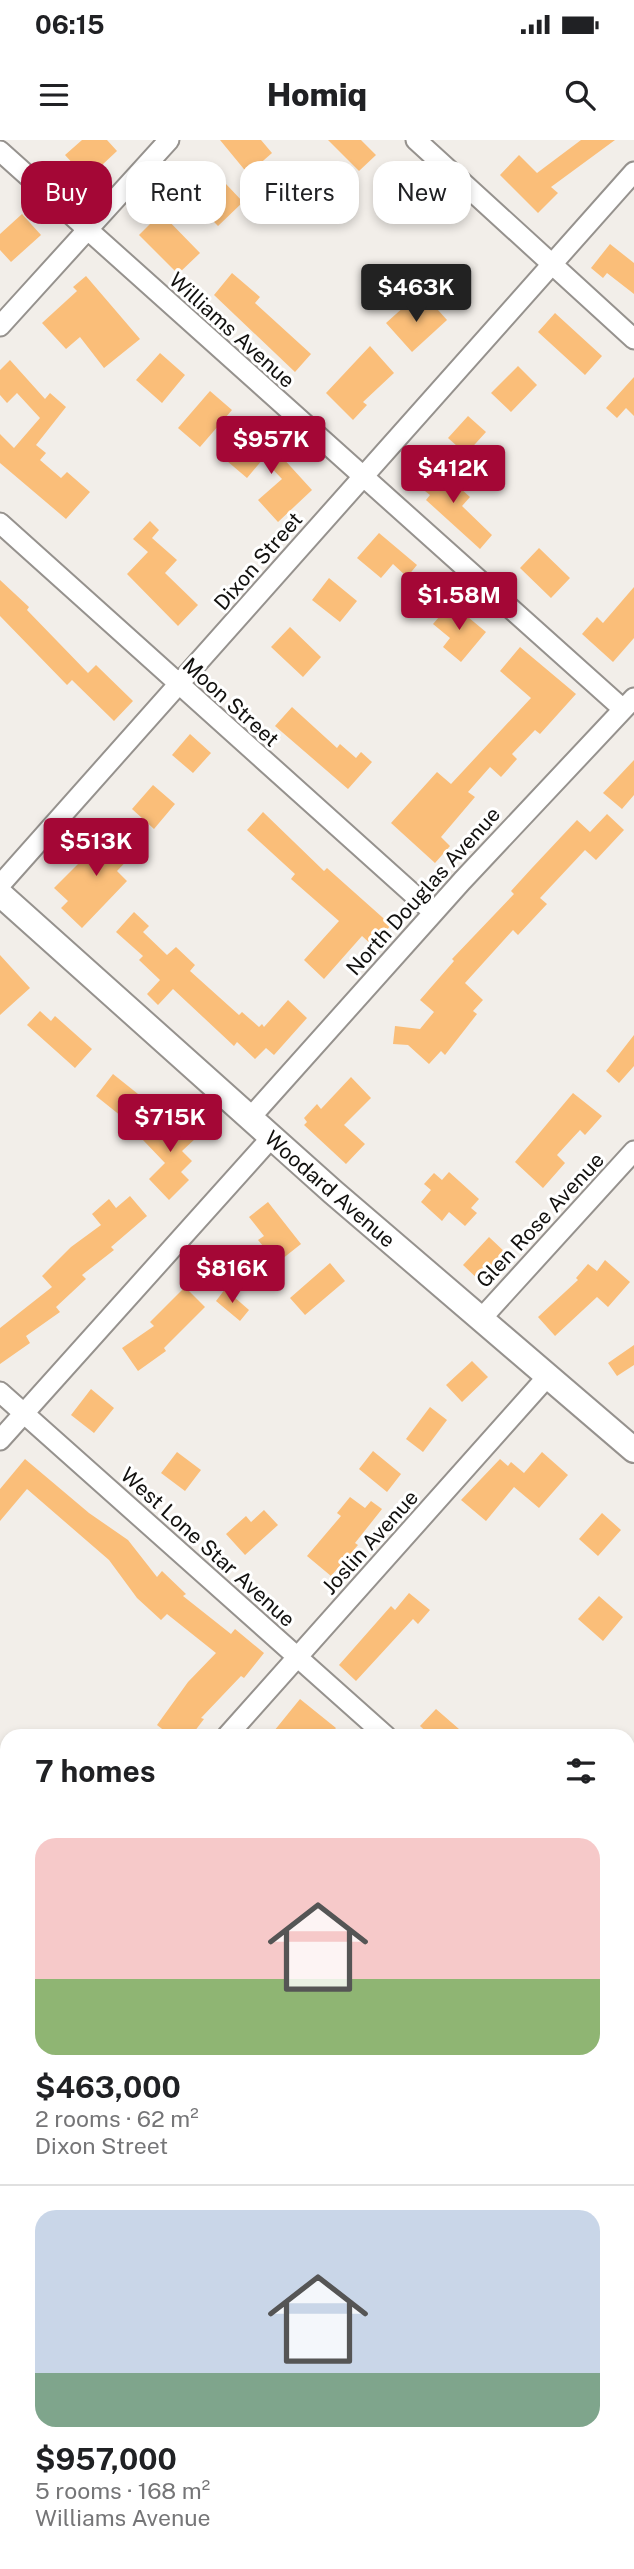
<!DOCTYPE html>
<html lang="en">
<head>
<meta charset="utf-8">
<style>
  :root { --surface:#fff; --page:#f2f2f2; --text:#202124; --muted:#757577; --line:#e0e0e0; --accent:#a40736 }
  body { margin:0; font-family:"Public Sans",sans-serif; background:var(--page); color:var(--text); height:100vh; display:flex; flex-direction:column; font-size:26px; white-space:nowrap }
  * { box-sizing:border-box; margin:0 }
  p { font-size:23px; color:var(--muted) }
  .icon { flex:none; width:38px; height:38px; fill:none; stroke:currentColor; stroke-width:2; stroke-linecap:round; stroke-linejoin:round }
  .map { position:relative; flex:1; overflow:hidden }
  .details { position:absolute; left:0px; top:1589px; width:635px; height:840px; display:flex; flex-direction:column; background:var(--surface); border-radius:21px 21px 0 0; box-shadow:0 4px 10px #0003 }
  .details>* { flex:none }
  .top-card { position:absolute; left:21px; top:21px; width:593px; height:63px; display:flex; gap:14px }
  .price { position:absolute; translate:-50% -60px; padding:0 16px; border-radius:7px; background:var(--accent); color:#fff; font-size:23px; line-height:46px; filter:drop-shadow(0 2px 4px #0008) }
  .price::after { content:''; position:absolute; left:50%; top:42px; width:21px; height:16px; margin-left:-10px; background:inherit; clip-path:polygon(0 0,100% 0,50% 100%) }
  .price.current { background:#222; color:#fff }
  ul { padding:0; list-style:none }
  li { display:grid; align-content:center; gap:14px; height:371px; padding:0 35px }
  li+li { border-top:2px solid var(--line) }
  li span { display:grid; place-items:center; height:217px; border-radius:21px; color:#555 }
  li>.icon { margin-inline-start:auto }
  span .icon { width:126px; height:126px; fill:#fffc; stroke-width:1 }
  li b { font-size:30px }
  h2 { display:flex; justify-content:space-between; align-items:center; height:84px; padding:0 35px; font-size:30px }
  .tag { padding:0 24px; border-radius:21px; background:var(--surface); box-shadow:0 4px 10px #0003; font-size:24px; line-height:63px }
  .tag.current { background:var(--accent); color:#fff }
  .status { display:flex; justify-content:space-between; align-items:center; height:49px; padding:0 35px; background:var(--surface); direction:ltr }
  .status svg { height:19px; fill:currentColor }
  header { display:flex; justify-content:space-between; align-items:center; height:91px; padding:0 35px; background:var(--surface); font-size:32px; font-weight:800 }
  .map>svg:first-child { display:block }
  .building { fill:#fabe79 }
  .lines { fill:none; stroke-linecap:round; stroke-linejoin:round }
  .service-casing { stroke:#96928e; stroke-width:13 }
  .minor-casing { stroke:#96928e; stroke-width:23 }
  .tertiary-casing { stroke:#96928e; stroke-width:28 }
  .service { stroke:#fff; stroke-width:10 }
  .minor { stroke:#fff; stroke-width:19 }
  .tertiary { stroke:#fff; stroke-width:24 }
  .labels { text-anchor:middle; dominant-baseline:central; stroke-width:6; stroke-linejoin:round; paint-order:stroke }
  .street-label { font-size:21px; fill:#12110f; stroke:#fff }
</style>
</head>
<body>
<div class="status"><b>06:15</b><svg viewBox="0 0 49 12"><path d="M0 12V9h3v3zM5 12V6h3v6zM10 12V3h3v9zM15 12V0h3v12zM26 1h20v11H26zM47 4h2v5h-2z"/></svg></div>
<header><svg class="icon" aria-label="menu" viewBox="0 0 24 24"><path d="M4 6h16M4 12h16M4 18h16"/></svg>Homiq<svg class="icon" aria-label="search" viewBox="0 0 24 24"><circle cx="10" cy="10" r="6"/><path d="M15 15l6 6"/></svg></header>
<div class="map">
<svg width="634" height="2429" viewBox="0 0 634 2429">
  <rect width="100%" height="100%" fill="#f2eee9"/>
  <path class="building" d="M 82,0 L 107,0 L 117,11 L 87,39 L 65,15 Z
    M 220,0 L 261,0 L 272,13 L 248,34 Z
    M 328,0 L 361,0 L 376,15 L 359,31 Z
    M 581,0 L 615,0 L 551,47 L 558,53 L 538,73 L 500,35 L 519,15 L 537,33 Z
    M 209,26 L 243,62 L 218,86 L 183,50 Z
    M 161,73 L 200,113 L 178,134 L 139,95 Z
    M 22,74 L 41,95 L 11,122 L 0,110 L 0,94 Z
    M 610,104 L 634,123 L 634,154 L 607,133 L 603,138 L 591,128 Z
    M 232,133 L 260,157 L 255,163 L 311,214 L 295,232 L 214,155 Z
    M 86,136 L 140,199 L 104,228 L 80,197 L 66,209 L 42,183 L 77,151 L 73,147 Z
    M 429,160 L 447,180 L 412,212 L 386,183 L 406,165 L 414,173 Z
    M 555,173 L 602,216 L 585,235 L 538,192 Z
    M 370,206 L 394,233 L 363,262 L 367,265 L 353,280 L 326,253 Z
    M 160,213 L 185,235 L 162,263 L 136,240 Z
    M 10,220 L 45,259 L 50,253 L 66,267 L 36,305 L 46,313 L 40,320 L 61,338 L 67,332 L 90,352 L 66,379 L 0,323 L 0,294 L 14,308 L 40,278 L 17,253 L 7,263 L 0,255 L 0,230 Z
    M 518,226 L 537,245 L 511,272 L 491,253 Z
    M 634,237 L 634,276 L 626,268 L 617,278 L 606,268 Z
    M 210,251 L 232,270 L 200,307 L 178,288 Z
    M 468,276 L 486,292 L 466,314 L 448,298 Z
    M 252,291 L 281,316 L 312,350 L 278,382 L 258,360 L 282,339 L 263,319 L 247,338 L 227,321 Z
    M 433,324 L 470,357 L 462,366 L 492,395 L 480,409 L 426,360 L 430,355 L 420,347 L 425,341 L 422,338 Z
    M 150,381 L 159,390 L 152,398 L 177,420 L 165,433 L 198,465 L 178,486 L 127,434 L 148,412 L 133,399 Z
    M 379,393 L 417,425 L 407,437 L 393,424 L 381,438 L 357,418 Z
    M 539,408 L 570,438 L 551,458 L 520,428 Z
    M 329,438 L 357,461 L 340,482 L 312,460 Z
    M 0,440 L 29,467 L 27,470 L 88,533 L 96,525 L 133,561 L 114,581 L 72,540 L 67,545 L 0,476 Z
    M 634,447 L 634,498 L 613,522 L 582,494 L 597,477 L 603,483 Z
    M 451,463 L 486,492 L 461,522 L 443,507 L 450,498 L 433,484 Z
    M 290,487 L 321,517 L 303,537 L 271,507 Z
    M 520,507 L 576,554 L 540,594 L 535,590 L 512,614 L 517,619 L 501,637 L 490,627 L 468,652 L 475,657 L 441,697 L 450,706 L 435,723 L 391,683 L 437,632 L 451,644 L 531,558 L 500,531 Z
    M 292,567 L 337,608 L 340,604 L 356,618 L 361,612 L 372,622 L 348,649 L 275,586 Z
    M 190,594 L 211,613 L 193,633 L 172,615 Z
    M 634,620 L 634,655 L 622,669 L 603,653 Z
    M 153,645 L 175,664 L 154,689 L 132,669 Z
    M 263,672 L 324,731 L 327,728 L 391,785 L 373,806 L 362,796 L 324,839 L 304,820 L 339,781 L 291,739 L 295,734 L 247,690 Z
    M 607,674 L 624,690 L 596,720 L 585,710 L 540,758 L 547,764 L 518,795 L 513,790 L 465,843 L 483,860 L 473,871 L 477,874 L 445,915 L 441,911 L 429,924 L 408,905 L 393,904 L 395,886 L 420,889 L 434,872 L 420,860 L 454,821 L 452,819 L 514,754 L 511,751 L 532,728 L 577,680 L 590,692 Z
    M 114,688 L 137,710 L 117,731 L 127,741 L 82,788 L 61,768 L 68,761 L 54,748 Z
    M 134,772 L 149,786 L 143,792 L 167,815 L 176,807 L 195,825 L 190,831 L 239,875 L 242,872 L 259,887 L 262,884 L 264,887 L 288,860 L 307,878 L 274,915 L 266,908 L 255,919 L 237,902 L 234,906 L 173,849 L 158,865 L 147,854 L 160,840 L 139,820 L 143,816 L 116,792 Z
    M 0,815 L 30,848 L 0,875 Z
    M 40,871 L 51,881 L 55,876 L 92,909 L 75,928 L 27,885 Z
    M 634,895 L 634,926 L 619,943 L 606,931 Z
    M 113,934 L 143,958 L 126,980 L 96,956 Z
    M 351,937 L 371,958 L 344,985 L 365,1004 L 346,1024 L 304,985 L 307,982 L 304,978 L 317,964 L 321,969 Z
    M 573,953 L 602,976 L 585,995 L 580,990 L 557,1015 L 565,1023 L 543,1048 L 515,1022 Z
    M 172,972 L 196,998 L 182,1011 L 192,1021 L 181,1032 L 189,1040 L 169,1060 L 149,1039 L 165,1023 L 143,1000 Z
    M 449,1032 L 479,1059 L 471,1068 L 477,1073 L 465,1086 L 449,1072 L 442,1081 L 421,1062 L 431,1050 L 424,1044 L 434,1033 L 442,1040 Z
    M 130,1056 L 147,1076 L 111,1107 L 114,1110 L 82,1135 L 86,1139 L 56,1167 L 60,1172 L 26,1196 L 30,1203 L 0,1224 L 0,1188 L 52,1147 L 42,1136 L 71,1107 L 101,1085 L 92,1074 L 109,1059 L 116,1068 Z
    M 268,1062 L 301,1104 L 277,1123 L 258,1100 L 264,1096 L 249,1077 Z
    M 489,1097 L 507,1114 L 481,1142 L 463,1125 Z
    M 605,1120 L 630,1142 L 608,1167 L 597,1157 L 555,1196 L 538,1177 L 578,1140 L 576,1138 L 588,1124 L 597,1131 Z
    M 330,1123 L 345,1141 L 305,1175 L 290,1158 Z
    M 185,1147 L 205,1167 L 164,1208 L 166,1211 L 138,1231 L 122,1208 L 154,1186 L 150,1182 Z
    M 225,1149 L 249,1170 L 240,1181 L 216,1161 Z
    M 634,1205 L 634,1225 L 617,1236 L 608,1223 Z
    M 472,1221 L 488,1237 L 462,1262 L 446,1245 Z
    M 91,1249 L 114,1268 L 94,1293 L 71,1275 Z
    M 430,1267 L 447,1280 L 423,1312 L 406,1299 Z
    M 373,1311 L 401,1334 L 387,1352 L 359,1329 Z
    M 177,1312 L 201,1330 L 185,1351 L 161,1333 Z
    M 542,1312 L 568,1335 L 539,1368 L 514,1347 L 486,1381 L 461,1360 L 500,1319 L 508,1326 L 511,1322 L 524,1333 Z
    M 25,1319 L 89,1373 L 128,1400 L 157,1437 L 162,1431 L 186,1454 L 183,1456 L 231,1494 L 235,1489 L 264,1513 L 244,1538 L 241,1536 L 201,1578 L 204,1579 L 191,1596 L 171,1596 L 157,1585 L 188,1542 L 216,1513 L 167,1474 L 161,1480 L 137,1458 L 109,1420 L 27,1349 L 0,1381 L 0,1349 Z
    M 350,1357 L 365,1368 L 371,1361 L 382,1369 L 355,1403 L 358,1405 L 331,1436 L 307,1416 L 341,1376 L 337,1373 Z
    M 264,1370 L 278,1385 L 245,1415 L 226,1394 L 246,1376 L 251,1382 Z
    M 602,1373 L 621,1390 L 598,1416 L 579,1399 Z
    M 409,1453 L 430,1470 L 418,1484 L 413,1479 L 356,1541 L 339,1525 L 391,1466 L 395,1470 Z
    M 599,1456 L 623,1477 L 603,1501 L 578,1479 Z
    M 300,1559 L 336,1588 L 329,1596 L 270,1596 Z
    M 436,1569 L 467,1596 L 431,1596 L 420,1586 Z"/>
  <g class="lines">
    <defs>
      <path id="service" d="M 0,1921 L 7,1927
        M 0,2291 L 7,2297"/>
      <path id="minor" d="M 416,0 L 634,199
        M 0,11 L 623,569
        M 0,186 L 169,0
        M 0,383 L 433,772
        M 0,745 L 634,32
        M 250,978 L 462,741 L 634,558
        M 480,1180 L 634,1011
        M 0,1252 L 386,1596
        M 0,1300 L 271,998
        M 227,1596 L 547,1237
        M 628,1698 L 634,1691
        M 0,1731 L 7,1737
        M 628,1812 L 634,1817
        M 0,2058 L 7,2050
        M 0,2106 L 7,2112
        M 96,2429 L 103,2422
        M 556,2429 L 562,2422"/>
      <path id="tertiary" d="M 0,754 L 333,1052 L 634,1310"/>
    </defs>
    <use href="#service" class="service-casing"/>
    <use href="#minor" class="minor-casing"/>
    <use href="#tertiary" class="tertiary-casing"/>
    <use href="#service" class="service"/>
    <use href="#minor" class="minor"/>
    <use href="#tertiary" class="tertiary"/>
  </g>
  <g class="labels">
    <g class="street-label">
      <text transform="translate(232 190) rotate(42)">Williams Avenue</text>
      <text transform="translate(258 421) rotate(-49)">Dixon Street</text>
      <text transform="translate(231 562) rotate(42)">Moon Street</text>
      <text transform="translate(423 751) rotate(-48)">North Douglas Avenue</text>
      <text transform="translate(330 1049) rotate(41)">Woodard Avenue</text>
      <text transform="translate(540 1080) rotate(-47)">Glen Rose Avenue</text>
      <text transform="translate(370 1402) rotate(-48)">Joslin Avenue</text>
      <text transform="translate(208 1407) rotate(42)">West Lone Star Avenue</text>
    </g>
  </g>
</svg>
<b class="price current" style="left:416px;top:184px">$463K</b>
<b class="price" style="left:271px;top:336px">$957K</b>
<b class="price" style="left:453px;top:365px">$412K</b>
<b class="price" style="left:459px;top:492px">$1.58M</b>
<b class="price" style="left:96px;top:738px">$513K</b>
<b class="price" style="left:170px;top:1014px">$715K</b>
<b class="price" style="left:232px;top:1165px">$816K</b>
<div class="top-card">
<a class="tag current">Buy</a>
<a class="tag">Rent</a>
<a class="tag">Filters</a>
<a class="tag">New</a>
</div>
<section class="details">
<h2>7 homes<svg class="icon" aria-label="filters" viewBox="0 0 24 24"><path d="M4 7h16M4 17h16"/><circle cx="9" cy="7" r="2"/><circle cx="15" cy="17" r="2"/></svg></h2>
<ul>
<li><span style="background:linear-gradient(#f6c9c9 65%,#8fb573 0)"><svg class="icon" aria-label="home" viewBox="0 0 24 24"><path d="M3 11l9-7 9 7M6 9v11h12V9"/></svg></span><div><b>$463,000</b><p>2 rooms · 62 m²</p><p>Dixon Street</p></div></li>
<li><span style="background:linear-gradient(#c9d6e8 75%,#7fa58c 0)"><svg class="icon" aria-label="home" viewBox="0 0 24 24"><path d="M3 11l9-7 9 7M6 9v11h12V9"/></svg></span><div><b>$957,000</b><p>5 rooms · 168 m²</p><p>Williams Avenue</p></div></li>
</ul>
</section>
</div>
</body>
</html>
